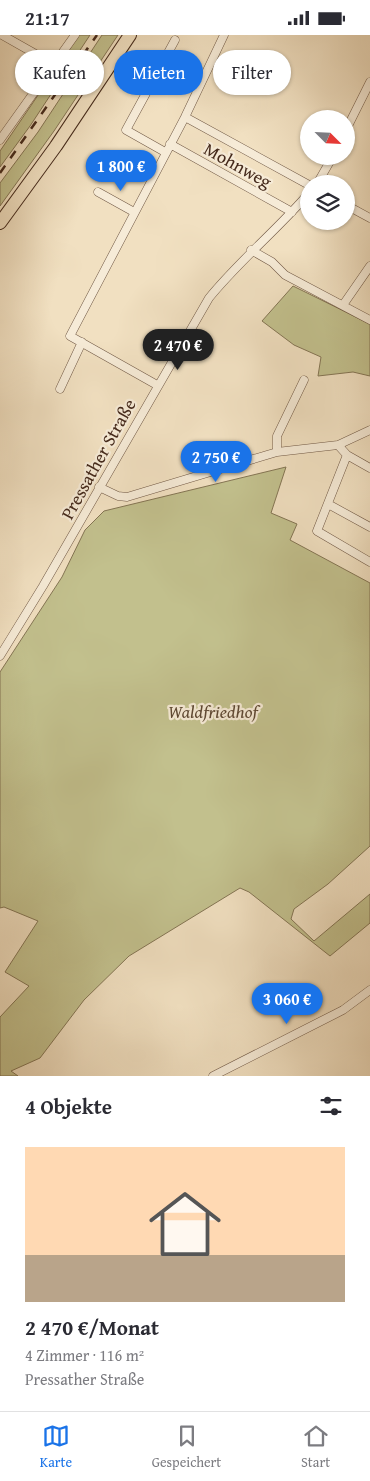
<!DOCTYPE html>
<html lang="de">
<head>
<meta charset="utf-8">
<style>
  :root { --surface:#fff; --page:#f2f2f3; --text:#2b2b33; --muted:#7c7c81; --line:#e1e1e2; --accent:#1a73e8 }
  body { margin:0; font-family:"Gentium Book Plus",serif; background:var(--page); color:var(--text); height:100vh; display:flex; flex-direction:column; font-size:19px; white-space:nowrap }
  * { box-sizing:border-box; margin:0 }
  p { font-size:16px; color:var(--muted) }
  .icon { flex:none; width:28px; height:28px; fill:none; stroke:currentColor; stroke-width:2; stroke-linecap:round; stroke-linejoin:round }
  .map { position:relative; height:1041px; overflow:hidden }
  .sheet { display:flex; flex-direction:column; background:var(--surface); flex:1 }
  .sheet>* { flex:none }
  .hud { position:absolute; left:15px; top:15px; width:340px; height:45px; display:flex; gap:10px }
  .needle { width:32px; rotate:114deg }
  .tools { position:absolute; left:300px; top:75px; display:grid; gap:10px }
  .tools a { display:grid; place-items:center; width:55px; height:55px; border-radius:50%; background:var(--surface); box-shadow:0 1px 4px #0004; font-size:25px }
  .price { position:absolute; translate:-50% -42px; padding:0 11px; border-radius:18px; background:var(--accent); color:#fff; font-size:16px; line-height:32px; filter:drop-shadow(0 1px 2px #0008) }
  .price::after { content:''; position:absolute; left:50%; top:30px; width:15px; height:11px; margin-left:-8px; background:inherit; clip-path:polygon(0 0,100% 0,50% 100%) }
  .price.selected { background:#222; color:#fff }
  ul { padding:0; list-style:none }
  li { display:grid; align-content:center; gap:10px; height:265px; padding:0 25px }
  li span { display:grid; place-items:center; height:155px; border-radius:0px; color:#555 }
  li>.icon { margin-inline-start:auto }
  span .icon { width:90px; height:90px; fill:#fffc; stroke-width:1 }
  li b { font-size:21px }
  h2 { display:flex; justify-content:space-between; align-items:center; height:60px; padding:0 25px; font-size:21px }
  .chip { padding:0 18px; border-radius:22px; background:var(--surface); box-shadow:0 1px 4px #0004; font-size:18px; line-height:45px }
  .chip.selected { background:var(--accent); color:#fff }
  .status { display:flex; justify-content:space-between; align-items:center; height:35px; padding:0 25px; background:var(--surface); direction:ltr }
  .status svg { height:14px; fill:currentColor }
  .dock { display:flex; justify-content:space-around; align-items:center; height:70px; border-top:1px solid var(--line); background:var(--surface); font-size:14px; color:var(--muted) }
  .dock a { display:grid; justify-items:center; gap:2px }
  .dock .selected { color:var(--accent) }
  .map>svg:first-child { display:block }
  .green { fill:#c2c08d; stroke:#847554 }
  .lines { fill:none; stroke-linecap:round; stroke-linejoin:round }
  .street-casing { stroke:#705845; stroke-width:9 }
  .primary-casing { stroke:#452a1c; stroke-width:14 }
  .street { stroke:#f6ebd7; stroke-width:8 }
  .primary { stroke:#f1e0c1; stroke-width:12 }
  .rail { stroke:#452a1c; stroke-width:2.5; stroke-dasharray:9 9; stroke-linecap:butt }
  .labels { text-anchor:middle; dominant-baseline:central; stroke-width:4.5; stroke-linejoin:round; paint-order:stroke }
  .street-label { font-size:18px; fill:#452a1c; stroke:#f6ebd7 }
  .park-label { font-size:18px; font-style:italic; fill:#5e4833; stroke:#f6ebd7 }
</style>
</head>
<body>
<div class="status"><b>21:17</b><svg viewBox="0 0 49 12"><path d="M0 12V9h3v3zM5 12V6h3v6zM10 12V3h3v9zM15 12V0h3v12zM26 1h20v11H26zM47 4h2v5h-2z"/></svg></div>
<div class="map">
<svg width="370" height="1041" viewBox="0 0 370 1041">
  <rect width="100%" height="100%" fill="#f1e0c1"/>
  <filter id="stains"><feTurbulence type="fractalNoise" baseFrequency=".004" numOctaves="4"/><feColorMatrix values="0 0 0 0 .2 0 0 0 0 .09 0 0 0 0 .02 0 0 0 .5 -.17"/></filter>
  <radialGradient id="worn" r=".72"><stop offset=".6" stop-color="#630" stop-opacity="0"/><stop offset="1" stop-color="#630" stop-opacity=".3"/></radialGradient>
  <path class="green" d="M 79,0 L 90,0 L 30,91 L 0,132 L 0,116 Z
    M 102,0 L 118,0 L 54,96 L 0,171 L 0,148 L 38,97 Z
    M 293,251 L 370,289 L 370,341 L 353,337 L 318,341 L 321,322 L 294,310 L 262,286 Z
    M 286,432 L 271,478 L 297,489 L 290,505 L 370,548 L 370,811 L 328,849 L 294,874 L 291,884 L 314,906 L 370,859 L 370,888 L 330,921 L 249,857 L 240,853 L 129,921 L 84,965 L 40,1023 L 11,1036 L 18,1041 L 0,1041 L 0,982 L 29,951 L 5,937 L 38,886 L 4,872 L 0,873 L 0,637 L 62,542 L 85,495 L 104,476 Z"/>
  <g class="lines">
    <defs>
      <path id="street" d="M 2,0 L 55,30
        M 185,82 L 309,150
        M 346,95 L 370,47
        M 0,105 L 75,0
        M 170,109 L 292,177
        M 165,117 L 126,95 L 175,5
        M 317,149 L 333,121
        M 98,157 L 134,177
        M 346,170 L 370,183
        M 251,215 L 272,227 L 285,240 L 370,285
        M 343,270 L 370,231
        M 157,350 L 70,301 L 185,82 L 224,0
        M 60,354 L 82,307
        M 338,410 L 347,420 L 317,496 L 370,527
        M 277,417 L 277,401 L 304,345
        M 347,420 L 370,433
        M 99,452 L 118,461 L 127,462 L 277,417 L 338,410 L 370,395
        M 328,469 L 370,492
        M 0,621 L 43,551 L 209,263 C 240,225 277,195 309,158
        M 213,1041 L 343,975 L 370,955"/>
      <path id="primary" d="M 0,188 L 56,111 L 130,0"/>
    </defs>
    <use href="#street" class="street-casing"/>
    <use href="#primary" class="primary-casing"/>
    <use href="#street" class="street"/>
    <use href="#primary" class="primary"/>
    <path class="rail" d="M 0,138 L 97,0"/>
  </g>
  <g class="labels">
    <g class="street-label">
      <text transform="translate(238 130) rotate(29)">Mohnweg</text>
      <text transform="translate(98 424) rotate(-61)">Pressather Straße</text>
    </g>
    <g class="park-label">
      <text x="213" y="676">Waldfriedhof</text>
    </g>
  </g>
  <rect width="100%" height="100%" filter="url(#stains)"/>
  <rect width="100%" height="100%" fill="url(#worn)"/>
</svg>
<div class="tools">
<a><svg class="needle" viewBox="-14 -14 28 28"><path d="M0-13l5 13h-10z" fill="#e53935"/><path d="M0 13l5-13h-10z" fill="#7c7c81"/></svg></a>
<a><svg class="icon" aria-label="layers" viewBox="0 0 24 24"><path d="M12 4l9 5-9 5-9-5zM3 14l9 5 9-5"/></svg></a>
</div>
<b class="price" style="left:121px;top:157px">1 800 €</b>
<b class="price selected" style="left:178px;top:336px">2 470 €</b>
<b class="price" style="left:216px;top:448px">2 750 €</b>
<b class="price" style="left:287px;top:990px">3 060 €</b>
<div class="hud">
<a class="chip">Kaufen</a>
<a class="chip selected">Mieten</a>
<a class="chip">Filter</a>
</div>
</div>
<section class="sheet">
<h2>4 Objekte<svg class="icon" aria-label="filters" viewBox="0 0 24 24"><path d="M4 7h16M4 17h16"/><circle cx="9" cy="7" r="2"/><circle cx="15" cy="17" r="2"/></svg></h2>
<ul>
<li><span style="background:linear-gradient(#ffd9b3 70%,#b9a48a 0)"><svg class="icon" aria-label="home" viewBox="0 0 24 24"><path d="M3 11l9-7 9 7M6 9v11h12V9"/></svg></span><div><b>2 470 €/Monat</b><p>4 Zimmer · 116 m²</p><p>Pressather Straße</p></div></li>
</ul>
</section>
<nav class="dock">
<a class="selected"><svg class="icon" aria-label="map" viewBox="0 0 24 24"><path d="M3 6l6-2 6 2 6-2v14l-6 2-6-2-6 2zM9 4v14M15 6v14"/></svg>Karte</a>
<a><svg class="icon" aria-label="saved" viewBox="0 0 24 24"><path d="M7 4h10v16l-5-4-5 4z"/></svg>Gespeichert</a>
<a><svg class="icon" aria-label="home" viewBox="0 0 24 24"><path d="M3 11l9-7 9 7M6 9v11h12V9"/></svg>Start</a>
</nav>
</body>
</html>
